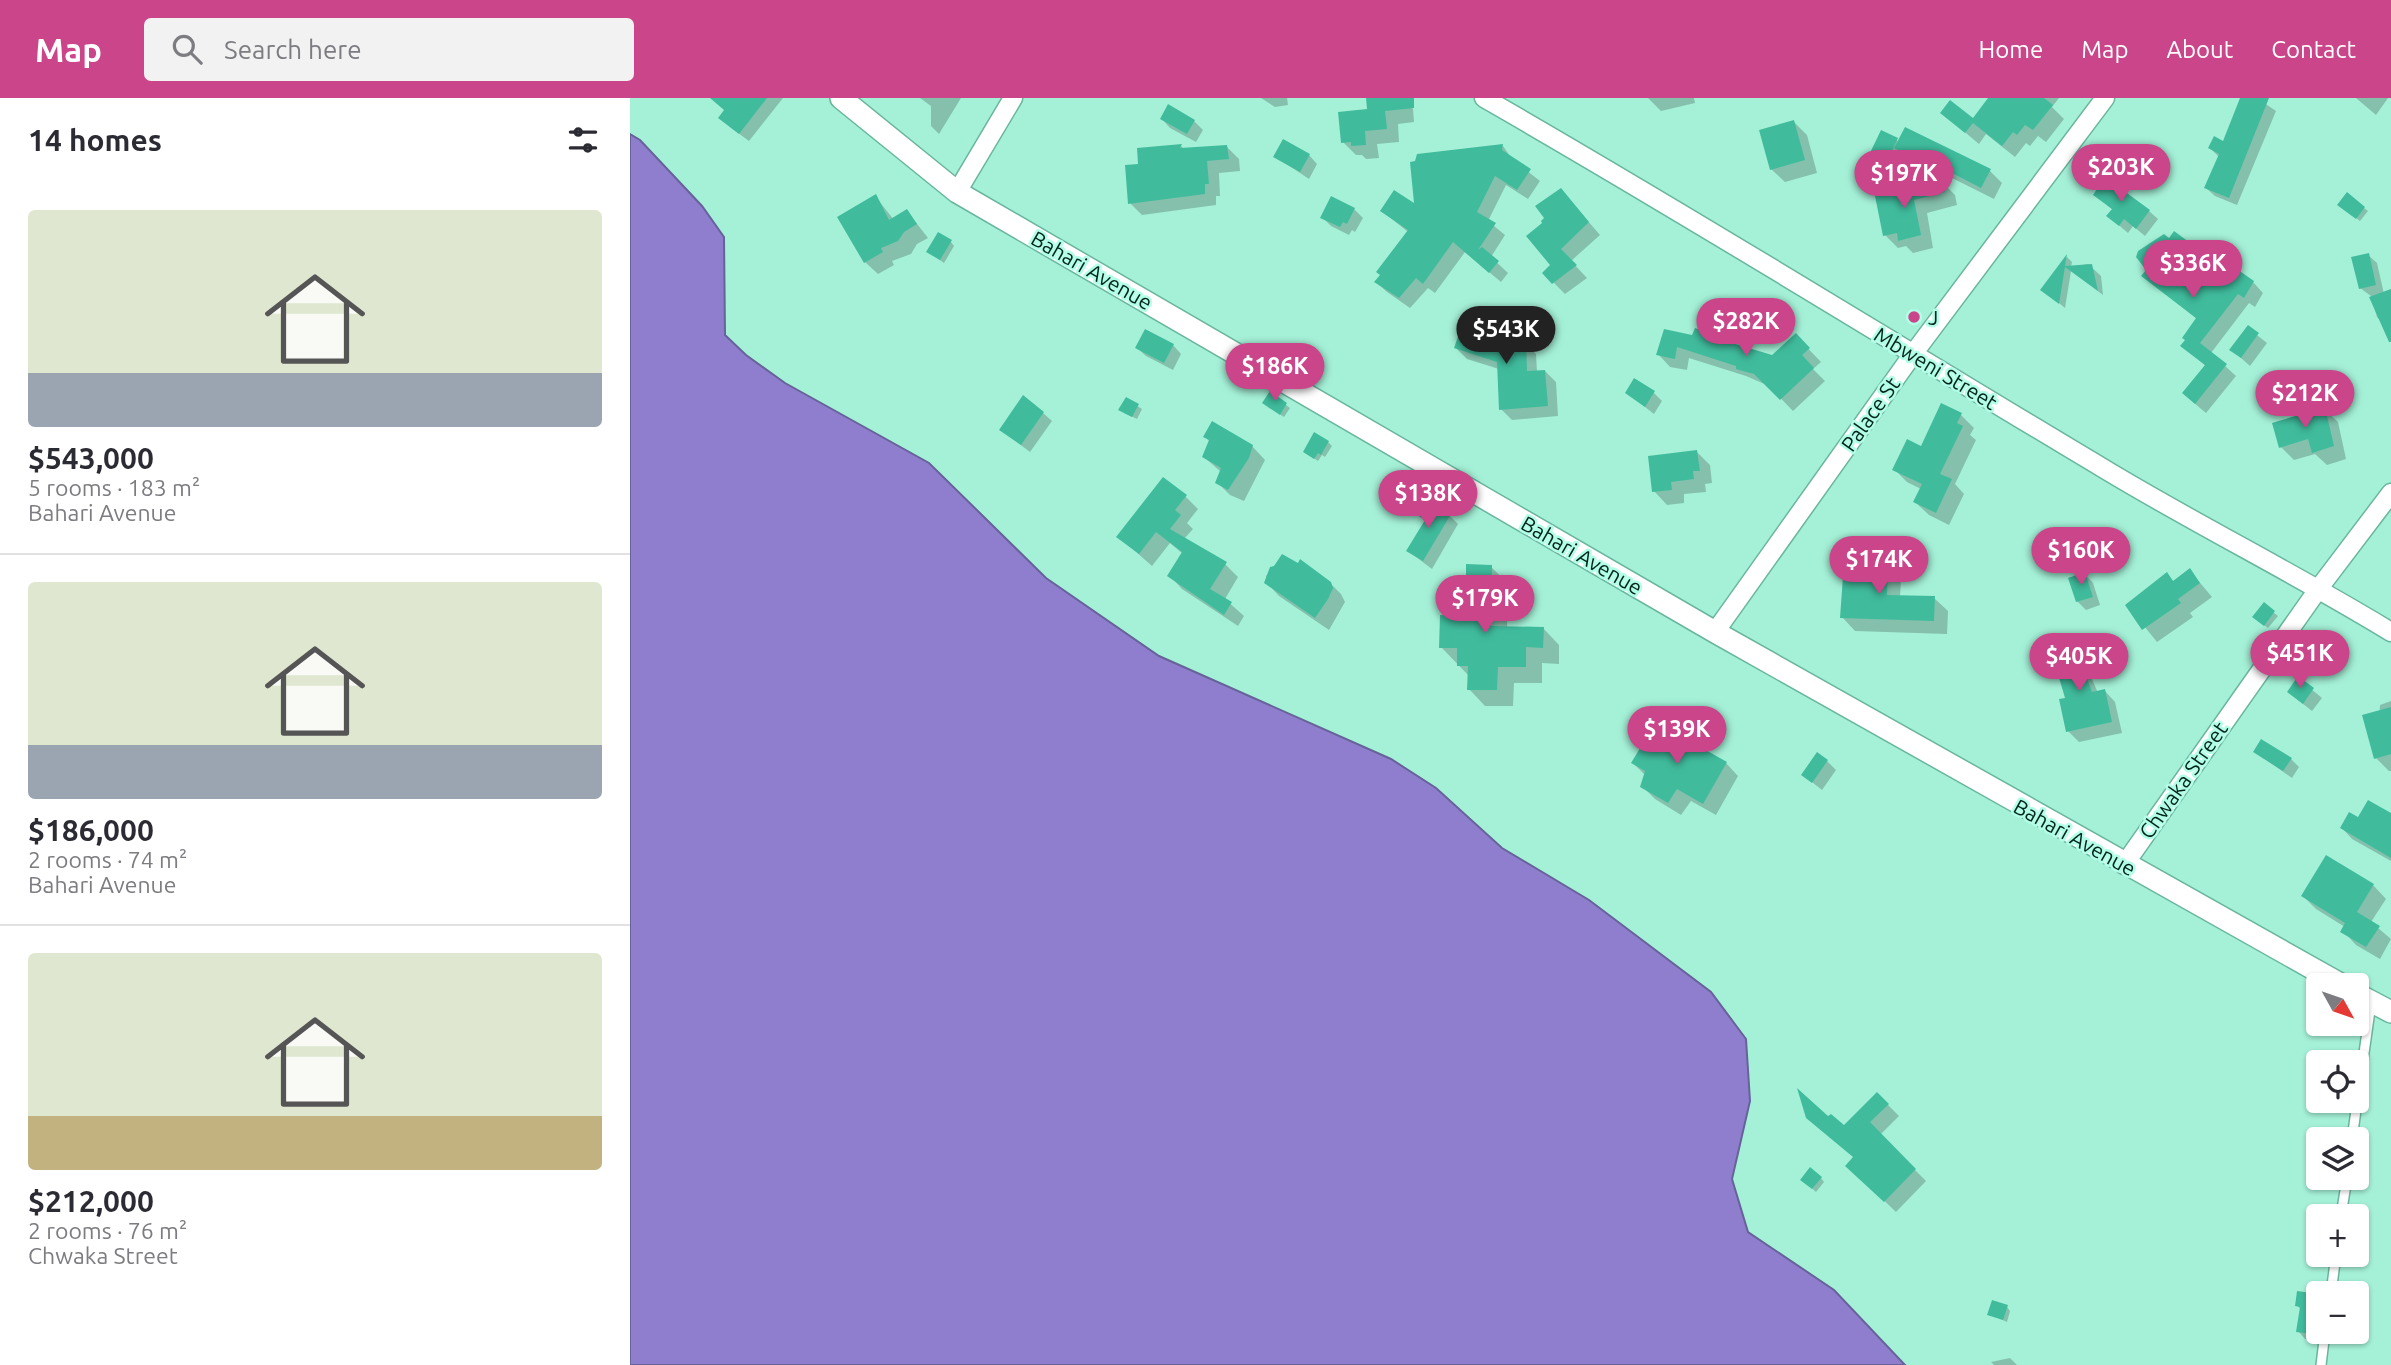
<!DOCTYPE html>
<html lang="en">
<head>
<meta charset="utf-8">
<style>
  :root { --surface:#fff; --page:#f2f2f3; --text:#2b2b33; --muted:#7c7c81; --line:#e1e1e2; --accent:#ca4589 }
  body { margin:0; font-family:Ubuntu,sans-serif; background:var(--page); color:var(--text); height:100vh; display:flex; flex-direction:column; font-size:26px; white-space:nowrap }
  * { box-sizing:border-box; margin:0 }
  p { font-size:23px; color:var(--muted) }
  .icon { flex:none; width:38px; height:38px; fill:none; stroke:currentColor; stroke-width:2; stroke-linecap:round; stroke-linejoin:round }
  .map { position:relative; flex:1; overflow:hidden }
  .details { display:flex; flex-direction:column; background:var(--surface); width:630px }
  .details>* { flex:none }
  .needle { width:46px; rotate:130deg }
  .buttons { position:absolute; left:1676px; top:875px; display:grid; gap:14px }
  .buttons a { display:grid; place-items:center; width:63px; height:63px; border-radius:7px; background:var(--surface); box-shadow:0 2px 5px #0004; font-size:35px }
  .price { position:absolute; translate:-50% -60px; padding:0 16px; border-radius:24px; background:var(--accent); color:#fff; font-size:23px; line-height:46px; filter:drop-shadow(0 2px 4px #0008) }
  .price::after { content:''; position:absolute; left:50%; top:42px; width:21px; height:16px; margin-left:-10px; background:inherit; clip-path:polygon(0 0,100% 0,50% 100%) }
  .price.active { background:#222; color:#fff }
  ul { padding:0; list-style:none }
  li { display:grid; align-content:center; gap:14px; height:371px; padding:0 28px }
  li+li { border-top:2px solid var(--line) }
  li span { display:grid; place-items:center; height:217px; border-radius:7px; color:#555 }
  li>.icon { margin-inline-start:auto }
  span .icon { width:126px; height:126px; fill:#fffc; stroke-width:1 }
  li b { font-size:30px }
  h2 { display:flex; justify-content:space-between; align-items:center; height:84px; padding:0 28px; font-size:30px }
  header { display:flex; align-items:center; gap:42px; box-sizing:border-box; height:98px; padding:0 35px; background:var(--accent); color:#fff }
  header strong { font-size:33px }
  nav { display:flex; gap:38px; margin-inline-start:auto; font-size:24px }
  .search { width:490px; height:63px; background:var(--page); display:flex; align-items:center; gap:18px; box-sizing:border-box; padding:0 24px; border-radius:7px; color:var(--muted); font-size:26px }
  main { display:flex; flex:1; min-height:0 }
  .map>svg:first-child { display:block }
  .water { fill:#8f7ece; stroke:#656398; stroke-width:2 }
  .shadow { fill:#0003 }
  .building { fill:#40bc9d }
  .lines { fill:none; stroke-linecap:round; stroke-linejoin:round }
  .service-casing { stroke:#6ab59e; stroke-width:12 }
  .minor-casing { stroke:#6ab59e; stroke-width:21 }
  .tertiary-casing { stroke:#6ab59e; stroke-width:24 }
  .service { stroke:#fff; stroke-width:9 }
  .minor { stroke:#fff; stroke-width:18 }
  .tertiary { stroke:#fff; stroke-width:21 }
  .poi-dot { fill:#ca4589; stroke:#b2fee6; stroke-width:2.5 }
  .labels { text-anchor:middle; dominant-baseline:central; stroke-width:5; stroke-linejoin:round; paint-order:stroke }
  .street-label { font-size:21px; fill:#03231b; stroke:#b2fee6 }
  .poi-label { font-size:21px; fill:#03231b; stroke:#b2fee6; text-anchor:start }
</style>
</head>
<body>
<header>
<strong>Map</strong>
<div class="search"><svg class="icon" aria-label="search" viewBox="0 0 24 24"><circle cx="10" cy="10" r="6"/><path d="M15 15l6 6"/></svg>Search here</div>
<nav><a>Home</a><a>Map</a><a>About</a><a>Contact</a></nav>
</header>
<main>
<section class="details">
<h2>14 homes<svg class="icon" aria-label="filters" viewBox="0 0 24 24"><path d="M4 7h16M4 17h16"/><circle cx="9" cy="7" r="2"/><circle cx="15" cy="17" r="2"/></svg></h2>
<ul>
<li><span style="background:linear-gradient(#dfe7d0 75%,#9aa5b1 0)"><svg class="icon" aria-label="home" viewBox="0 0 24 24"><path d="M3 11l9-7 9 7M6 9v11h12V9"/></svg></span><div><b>$543,000</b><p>5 rooms · 183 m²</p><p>Bahari Avenue</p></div></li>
<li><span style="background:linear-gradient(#dfe7d0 75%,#9aa5b1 0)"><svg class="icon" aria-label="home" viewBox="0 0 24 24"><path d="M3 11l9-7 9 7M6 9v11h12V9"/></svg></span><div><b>$186,000</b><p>2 rooms · 74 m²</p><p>Bahari Avenue</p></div></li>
<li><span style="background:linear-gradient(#dfe7d0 75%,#c2b280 0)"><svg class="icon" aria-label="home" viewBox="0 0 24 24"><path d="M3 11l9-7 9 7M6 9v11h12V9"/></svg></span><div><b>$212,000</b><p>2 rooms · 76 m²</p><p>Chwaka Street</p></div></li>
</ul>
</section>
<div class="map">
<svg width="1761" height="1267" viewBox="0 0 1761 1267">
  <rect width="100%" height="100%" fill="#a5f1d8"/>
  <path class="water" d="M 0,36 L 10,42 L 72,108 L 94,139 L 95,237 L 116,257 L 155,285 L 299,365 L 416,480 L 529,558 L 761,661 L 806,690 L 872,750 L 959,802 L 1081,894 L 1116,941 L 1120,1003 L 1102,1081 L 1118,1134 L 1204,1192 L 1275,1267 L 0,1267 Z"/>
  <path class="shadow" d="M 83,0 L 153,0 L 119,43 L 100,29 L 96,13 Z
    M 290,0 L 331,0 L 309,36 L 301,28 L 301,8 Z
    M 631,0 L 657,0 L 658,7 L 645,9 Z
    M 738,0 L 773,0 L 783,11 L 784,24 L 768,26 L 769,44 L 747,46 L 749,60 L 736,61 L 732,57 L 726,57 L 713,44 L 739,13 Z
    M 1018,0 L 1064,0 L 1065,5 L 1031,13 Z
    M 1360,0 L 1429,0 L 1422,9 L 1434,21 L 1416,44 L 1408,38 L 1400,48 L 1396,45 L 1385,59 L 1356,36 L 1349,46 L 1312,15 L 1343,22 Z
    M 1612,0 L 1627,0 L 1646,13 L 1607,107 L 1585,98 L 1576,90 L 1589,59 L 1580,50 L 1594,45 Z
    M 1726,0 L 1758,0 L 1746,17 Z
    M 532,21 L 564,23 L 573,32 L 566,44 L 540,30 Z
    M 1164,24 L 1177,37 L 1187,75 L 1155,84 L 1141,71 Z
    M 1276,32 L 1360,73 L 1372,85 L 1364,101 L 1310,74 L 1308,77 L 1273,56 L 1253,97 L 1312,84 L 1325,97 L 1327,107 L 1297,115 L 1303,150 L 1283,155 L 1276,148 L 1268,150 L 1255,137 L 1253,98 L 1237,90 L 1229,82 L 1251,34 L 1270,44 Z
    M 551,48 L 555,52 L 597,49 L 609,61 L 610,73 L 589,75 L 590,98 L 586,98 L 586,107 L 512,117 L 500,105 L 510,68 L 509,52 Z
    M 873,48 L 882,61 L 910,83 L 898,101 L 876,87 L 858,123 L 875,137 L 861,159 L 878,175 L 871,184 L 835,154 L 805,195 L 798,190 L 780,210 L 757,194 L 746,184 L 778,134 L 752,113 L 786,109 Z
    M 679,57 L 687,66 L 679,81 L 646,59 Z
    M 931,92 L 970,137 L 941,163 L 957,180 L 935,196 L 914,175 L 922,168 L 915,126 Z
    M 1465,97 L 1519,113 L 1528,121 L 1515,138 L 1503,128 L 1498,135 L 1478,118 L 1483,112 Z
    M 245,98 L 264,122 L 277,113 L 298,140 L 287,146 L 281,156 L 262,163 L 264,167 L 248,176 L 235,164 Z
    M 1713,110 L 1734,110 L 1738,113 L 1730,123 Z
    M 724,111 L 733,120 L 725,134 L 722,132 L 719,137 L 701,128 L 692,119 Z
    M 1545,135 L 1572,159 L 1564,170 L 1588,189 L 1623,184 L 1633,195 L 1625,209 L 1619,205 L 1581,255 L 1606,278 L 1576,315 L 1564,305 L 1576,268 L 1552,248 L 1567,221 L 1513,178 Z
    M 321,144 L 324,148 L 314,165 L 298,154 Z
    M 1738,157 L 1747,165 L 1754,196 L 1754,226 L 1747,219 L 1741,198 L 1730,190 Z
    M 1437,159 L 1442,164 L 1441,169 L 1458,166 L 1471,178 L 1473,197 L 1441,173 L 1435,210 L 1413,192 Z
    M 852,220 L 863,231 L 860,241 L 873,246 L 895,245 L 906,256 L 907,274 L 915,273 L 926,284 L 928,318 L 882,322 L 871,311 L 869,271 L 837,261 L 826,250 Z
    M 1618,230 L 1637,245 L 1620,268 L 1602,252 Z
    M 1082,238 L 1087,243 L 1143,259 L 1166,238 L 1191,264 L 1183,271 L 1195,283 L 1163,313 L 1139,288 L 1116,278 L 1059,260 L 1057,272 L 1040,269 L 1028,256 L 1064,240 Z
    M 543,247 L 551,256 L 543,272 L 516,258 L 507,250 Z
    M 997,295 L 1024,295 L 1032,303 L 1024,316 Z
    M 641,296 L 660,310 L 654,319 L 638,309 Z
    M 496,301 L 512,311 L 507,321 L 494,315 Z
    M 1694,311 L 1708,324 L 1716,361 L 1697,367 L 1685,356 L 1664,362 L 1651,349 Z
    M 413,315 L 422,323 L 400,354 L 371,332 Z
    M 1330,316 L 1344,330 L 1340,337 L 1346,342 L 1325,386 L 1334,396 L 1319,427 L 1299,417 L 1285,404 L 1291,391 L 1277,384 L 1264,371 Z
    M 575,338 L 622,348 L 635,362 L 614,403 L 600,397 L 587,384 L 591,374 L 574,359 L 580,344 Z
    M 698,344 L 702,348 L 695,359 L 692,357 L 688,363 L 679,357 Z
    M 1067,354 L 1080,367 L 1082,385 L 1075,386 L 1076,394 L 1054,396 L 1054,405 L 1037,407 L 1024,393 Z
    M 555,398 L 568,411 L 557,425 L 563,431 L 554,441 L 595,466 L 608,479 L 595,501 L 614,518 L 608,528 L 552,491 L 540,478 L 553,456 L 540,445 L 522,468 L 488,438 Z
    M 820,418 L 828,426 L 802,471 L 778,453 Z
    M 653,458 L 697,482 L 711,496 L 715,504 L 699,532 L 649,498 L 636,484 L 636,478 Z
    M 1257,468 L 1271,481 L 1270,499 L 1304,500 L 1318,513 L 1317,536 L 1225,533 L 1212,519 Z
    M 861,469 L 878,485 L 877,530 L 913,530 L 929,547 L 929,566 L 912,565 L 912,585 L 884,585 L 883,608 L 855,608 L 839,591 L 839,578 L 811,549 L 837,519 Z
    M 1560,473 L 1582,499 L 1560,515 L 1563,519 L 1527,544 L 1497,507 L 1537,476 L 1544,484 Z
    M 1455,476 L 1463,485 L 1470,507 L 1456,512 L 1447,503 Z
    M 1634,507 L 1648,518 L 1638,530 L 1628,523 Z
    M 1442,549 L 1453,560 L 1468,595 L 1475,593 L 1485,604 L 1492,635 L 1449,644 L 1438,633 Z
    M 1669,581 L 1692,600 L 1682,613 L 1668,602 Z
    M 1761,603 L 1761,673 L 1759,673 L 1746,660 L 1750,607 Z
    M 1625,654 L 1661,661 L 1669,669 L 1662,680 Z
    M 1197,663 L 1206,672 L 1192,692 L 1173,677 Z
    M 1003,665 L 1096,665 L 1108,678 L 1086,717 L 1061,703 L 1051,717 L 1025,701 L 1012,688 L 1015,677 Z
    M 1761,717 L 1761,763 L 1722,741 L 1712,730 L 1728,722 Z
    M 1743,787 L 1756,801 L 1741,824 L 1761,841 L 1750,861 L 1726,847 L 1713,833 L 1715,829 L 1686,811 L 1673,798 Z
    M 1247,996 L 1269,1018 L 1250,1037 L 1296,1083 L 1266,1114 L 1217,1067 L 1224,1060 L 1214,1029 Z
    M 1191,1080 L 1194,1084 L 1186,1094 L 1176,1085 Z
    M 1669,1195 L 1689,1198 L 1690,1243 L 1675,1241 L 1668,1233 L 1671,1212 L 1667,1207 Z
    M 1377,1209 L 1380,1213 L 1377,1224 L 1359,1216 Z
    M 1380,1260 L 1387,1267 L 1364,1267 L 1361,1264 Z"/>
  <path class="building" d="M 80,0 L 137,0 L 109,36 L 88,20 L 94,12 Z
    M 736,0 L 784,0 L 784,10 L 755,13 L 757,31 L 735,33 L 736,47 L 721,48 L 721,44 L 711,45 L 708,14 L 737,11 Z
    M 1358,0 L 1414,0 L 1423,7 L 1403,32 L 1395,27 L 1387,37 L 1383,34 L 1372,48 L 1343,25 L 1335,35 L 1310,15 L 1320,2 L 1343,20 Z
    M 1610,0 L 1639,0 L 1599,100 L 1574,90 L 1589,56 L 1578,50 L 1584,38 L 1593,43 Z
    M 538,6 L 565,22 L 557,36 L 530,21 Z
    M 1164,22 L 1175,62 L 1140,72 L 1129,32 Z
    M 1275,29 L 1361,71 L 1351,90 L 1297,62 L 1295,66 L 1264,50 Z
    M 1251,32 L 1268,40 L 1244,90 L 1227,82 Z
    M 653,41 L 680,56 L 670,74 L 643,59 Z
    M 552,46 L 550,50 L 597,47 L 599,61 L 577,63 L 579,86 L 575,86 L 575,96 L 498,106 L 495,67 L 508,66 L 507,50 Z
    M 873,46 L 872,52 L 901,71 L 887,92 L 865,78 L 847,114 L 866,125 L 848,152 L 852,149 L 869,163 L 859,175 L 823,144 L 793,186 L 786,180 L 769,200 L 744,184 L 750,177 L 746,174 L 778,132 L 750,113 L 764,92 L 784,105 L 780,64 L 785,63 L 787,56 Z
    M 1475,79 L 1520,112 L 1506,131 L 1494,121 L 1489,128 L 1476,118 L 1482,111 L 1463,97 Z
    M 1312,82 L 1315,94 L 1284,102 L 1291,137 L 1268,143 L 1267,135 L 1253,138 L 1245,98 Z
    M 931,90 L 959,124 L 931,151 L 947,167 L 922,186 L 912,175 L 920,167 L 896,138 L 912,125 L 911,123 L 914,120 L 905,108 Z
    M 1717,94 L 1735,109 L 1726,121 L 1707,107 Z
    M 246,96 L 259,122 L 277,111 L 287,126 L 274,134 L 268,143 L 251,150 L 253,154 L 234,165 L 207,119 Z
    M 701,98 L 725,110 L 717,126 L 713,124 L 710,129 L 690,120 Z
    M 1544,133 L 1563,147 L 1554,160 L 1588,186 L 1601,167 L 1624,183 L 1614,200 L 1608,196 L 1570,245 L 1597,266 L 1565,306 L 1552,295 L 1575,267 L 1550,248 L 1555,242 L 1552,240 L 1566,220 L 1511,178 L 1516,172 L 1506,159 L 1508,153 L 1534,136 L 1539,140 Z
    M 308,134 L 322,142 L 310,162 L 296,154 Z
    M 1739,155 L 1746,187 L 1729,191 L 1721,159 Z
    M 1437,156 L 1435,168 L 1462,166 L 1468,193 L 1435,169 L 1429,206 L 1410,192 Z
    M 1761,191 L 1761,244 L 1759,244 L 1739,199 Z
    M 837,213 L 853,218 L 848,236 L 874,244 L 896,243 L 897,273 L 915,272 L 918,308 L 869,312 L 867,264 L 824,250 Z
    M 1618,227 L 1629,235 L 1611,260 L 1599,252 Z
    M 1065,230 L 1083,236 L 1082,239 L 1142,257 L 1166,235 L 1180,250 L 1172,257 L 1184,270 L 1150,302 L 1124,276 L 1106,271 L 1106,268 L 1047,249 L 1045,261 L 1026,257 L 1034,231 L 1062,237 Z
    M 515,231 L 544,246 L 534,265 L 505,250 Z
    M 1004,280 L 1025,293 L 1015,309 L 995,295 Z
    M 640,293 L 657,305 L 650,317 L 632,305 Z
    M 393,297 L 414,314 L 391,347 L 369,332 Z
    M 496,299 L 509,306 L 502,319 L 488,312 Z
    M 1311,305 L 1332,315 L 1327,325 L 1333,328 L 1310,376 L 1322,381 L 1306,415 L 1283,404 L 1292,386 L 1262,372 L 1277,341 L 1291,348 Z
    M 1695,309 L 1704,348 L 1682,355 L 1678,341 L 1649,350 L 1642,325 Z
    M 582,323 L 623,347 L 619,360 L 598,392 L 585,385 L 591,370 L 572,359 L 579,342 L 573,339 Z
    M 684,334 L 699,343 L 691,357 L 688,355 L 684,361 L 673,354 Z
    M 1067,352 L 1070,373 L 1063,373 L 1064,381 L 1041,384 L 1042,392 L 1022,394 L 1018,358 Z
    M 533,379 L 557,397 L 545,412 L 551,417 L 540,431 L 597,464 L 580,491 L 602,504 L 594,517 L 537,478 L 552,454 L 526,434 L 509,456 L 486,439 Z
    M 798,403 L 821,416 L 793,463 L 776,453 L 795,422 L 789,418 Z
    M 652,456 L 668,465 L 670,461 L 701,484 L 703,490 L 698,501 L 685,520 L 634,485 L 640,469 L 644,468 Z
    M 1214,464 L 1258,466 L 1257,497 L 1305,498 L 1304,523 L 1210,520 Z
    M 836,466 L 862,467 L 861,528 L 914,529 L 913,550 L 896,549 L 896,569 L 868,569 L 867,592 L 837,592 L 838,568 L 827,568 L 827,550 L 809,550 L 810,517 L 836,518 Z
    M 1560,470 L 1570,485 L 1548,501 L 1551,505 L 1512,532 L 1495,507 L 1537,474 L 1543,483 Z
    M 1455,474 L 1463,499 L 1446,504 L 1438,480 Z
    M 1634,504 L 1645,513 L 1634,528 L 1622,519 Z
    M 1438,545 L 1439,548 L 1443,547 L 1447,566 L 1451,564 L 1462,594 L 1475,591 L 1482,624 L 1436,634 L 1429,601 L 1435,600 L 1420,549 Z
    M 1668,578 L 1684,590 L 1673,606 L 1657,594 Z
    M 1761,609 L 1761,656 L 1744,661 L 1732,617 Z
    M 1026,624 L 1097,664 L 1073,706 L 1047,691 L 1038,705 L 1010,689 L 1015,673 L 1001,665 Z
    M 1631,641 L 1662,660 L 1653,673 L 1623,654 Z
    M 1187,654 L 1198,662 L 1182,685 L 1171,677 Z
    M 1738,702 L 1761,715 L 1761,760 L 1710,730 L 1719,714 L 1728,719 Z
    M 1696,757 L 1744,786 L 1727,814 L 1750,828 L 1736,849 L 1710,834 L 1715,825 L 1671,798 Z
    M 1167,990 L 1198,1018 L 1201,1016 L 1214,1027 L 1247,994 L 1259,1006 L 1240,1024 L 1286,1071 L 1254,1104 L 1215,1068 L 1223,1059 L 1176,1020 Z
    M 1180,1069 L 1192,1079 L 1182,1091 L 1170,1082 Z
    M 1667,1193 L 1689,1196 L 1683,1236 L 1666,1234 L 1670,1209 L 1665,1208 Z
    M 1362,1202 L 1378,1207 L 1373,1222 L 1357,1217 Z"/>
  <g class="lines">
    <defs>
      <path id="service" d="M 1722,1041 L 1741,905
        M 1711,1118 L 1717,1080
        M 1701,1195 L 1706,1157
        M 1691,1267 L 1695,1234"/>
      <path id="minor" d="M 854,0 C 1064,120 1268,248 1476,372 C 1569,428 1668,477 1761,534
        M 327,94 L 383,0
        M 1085,534 L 1283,256 L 1475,0
        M 1494,767 L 1689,490 L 1761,395"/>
      <path id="tertiary" d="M 211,0 L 327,94 L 1085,534 L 1712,887
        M 1727,896 L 1761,914"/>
    </defs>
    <use href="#service" class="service-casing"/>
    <use href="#minor" class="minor-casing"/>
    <use href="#tertiary" class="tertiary-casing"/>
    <use href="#service" class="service"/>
    <use href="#minor" class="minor"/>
    <use href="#tertiary" class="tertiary"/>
  </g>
  <circle class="poi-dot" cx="1284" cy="219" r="7"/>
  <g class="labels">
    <g class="street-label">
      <text transform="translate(462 172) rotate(30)">Bahari Avenue</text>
      <text transform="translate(1306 270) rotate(31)">Mbweni Street</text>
      <text transform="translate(1240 316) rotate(-55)">Palace St</text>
      <text transform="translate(952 457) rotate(30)">Bahari Avenue</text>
      <text transform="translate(1553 682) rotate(-55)">Chwaka Street</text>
      <text transform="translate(1445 739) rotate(29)">Bahari Avenue</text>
    </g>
    <g class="poi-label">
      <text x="1298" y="219">J</text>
    </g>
  </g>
</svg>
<div class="buttons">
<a><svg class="needle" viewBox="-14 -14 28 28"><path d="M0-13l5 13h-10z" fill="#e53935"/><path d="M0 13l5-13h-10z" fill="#7c7c81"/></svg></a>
<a><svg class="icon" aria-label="locate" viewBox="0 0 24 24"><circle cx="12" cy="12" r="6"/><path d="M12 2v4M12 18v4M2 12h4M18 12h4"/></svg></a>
<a><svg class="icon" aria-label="layers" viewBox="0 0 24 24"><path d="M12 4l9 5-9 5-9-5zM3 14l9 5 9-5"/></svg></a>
<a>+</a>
<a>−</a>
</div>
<b class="price" style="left:1491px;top:106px">$203K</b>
<b class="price" style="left:1274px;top:112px">$197K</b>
<b class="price" style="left:1563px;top:202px">$336K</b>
<b class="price" style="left:1116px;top:260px">$282K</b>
<b class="price active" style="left:876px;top:268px">$543K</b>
<b class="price" style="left:645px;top:305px">$186K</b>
<b class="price" style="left:1675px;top:332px">$212K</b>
<b class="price" style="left:798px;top:432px">$138K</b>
<b class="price" style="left:1451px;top:489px">$160K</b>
<b class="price" style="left:1249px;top:498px">$174K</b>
<b class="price" style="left:855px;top:537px">$179K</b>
<b class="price" style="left:1670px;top:592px">$451K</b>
<b class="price" style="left:1449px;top:595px">$405K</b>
<b class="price" style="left:1047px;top:668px">$139K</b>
</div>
</main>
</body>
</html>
